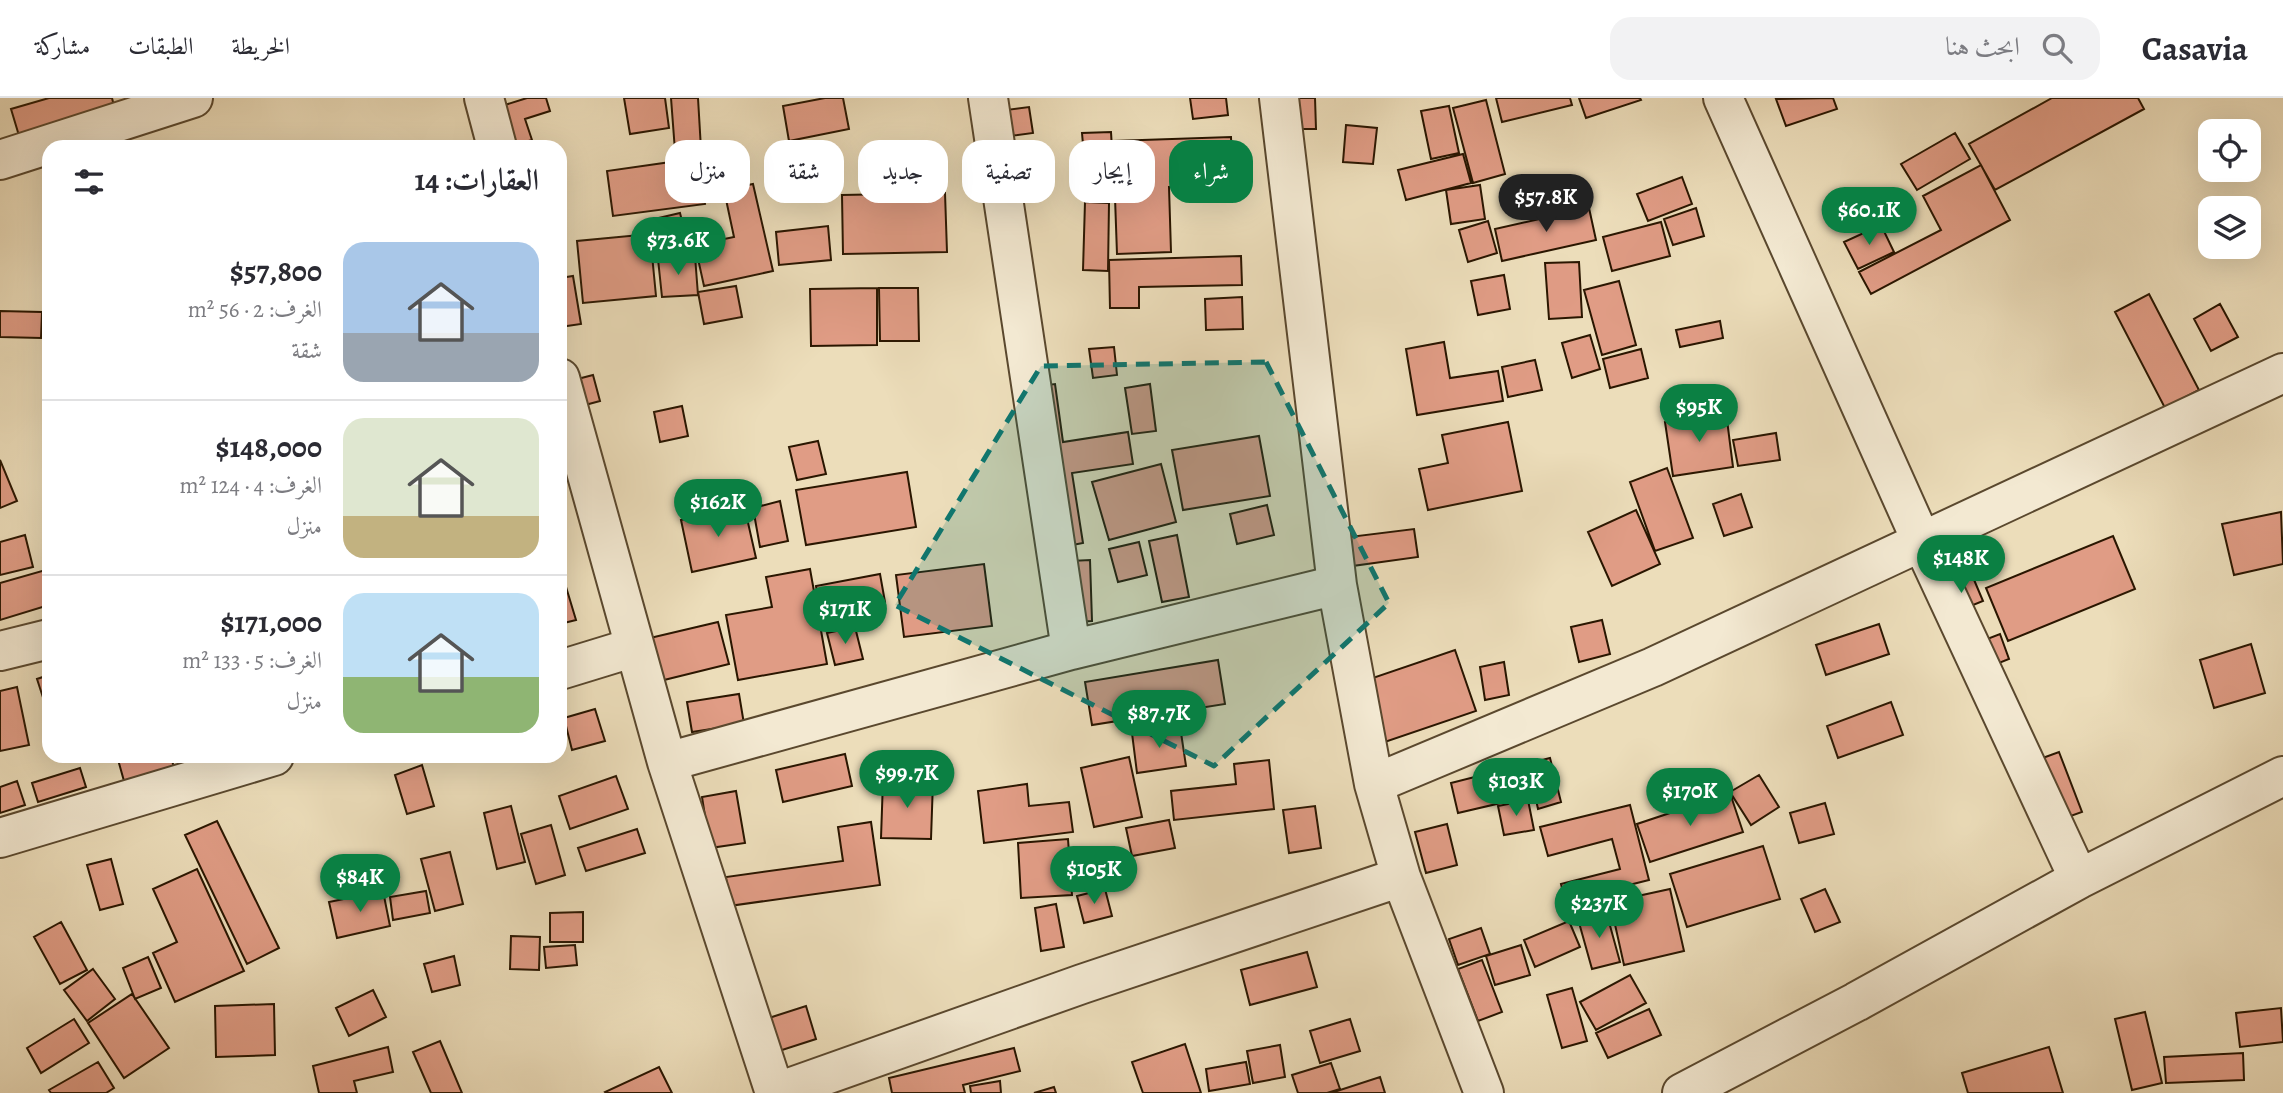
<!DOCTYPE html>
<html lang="ar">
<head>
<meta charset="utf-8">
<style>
  :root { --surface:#fff; --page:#f2f2f3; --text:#2b2b33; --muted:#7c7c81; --line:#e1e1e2; --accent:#0b8043 }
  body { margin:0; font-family:Alegreya,Amiri,serif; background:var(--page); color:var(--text); direction:rtl; height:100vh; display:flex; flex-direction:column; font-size:26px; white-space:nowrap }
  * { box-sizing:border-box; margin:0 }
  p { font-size:23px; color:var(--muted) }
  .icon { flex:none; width:38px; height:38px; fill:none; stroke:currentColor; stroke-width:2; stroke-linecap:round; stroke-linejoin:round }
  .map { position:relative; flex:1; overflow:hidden; direction:ltr }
  .sheet { position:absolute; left:42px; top:42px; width:525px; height:623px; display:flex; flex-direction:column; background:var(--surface); border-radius:21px; box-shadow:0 7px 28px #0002; direction:rtl }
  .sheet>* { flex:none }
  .hud { position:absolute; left:588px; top:42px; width:665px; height:63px; direction:rtl; display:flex; gap:14px }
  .buttons { position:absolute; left:2198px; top:21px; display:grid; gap:14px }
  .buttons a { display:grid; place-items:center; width:63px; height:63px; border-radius:14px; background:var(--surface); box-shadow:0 7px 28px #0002; font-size:35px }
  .price { position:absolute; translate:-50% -60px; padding:0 16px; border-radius:24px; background:var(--accent); color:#fff; font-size:23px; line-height:46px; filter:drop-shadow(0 2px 4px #0008) }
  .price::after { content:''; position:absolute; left:50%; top:42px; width:21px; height:16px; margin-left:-10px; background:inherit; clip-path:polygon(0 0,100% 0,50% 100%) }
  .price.on { background:#222; color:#fff }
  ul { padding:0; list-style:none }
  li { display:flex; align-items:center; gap:21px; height:175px; padding:0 28px }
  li+li { border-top:2px solid var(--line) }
  li span { display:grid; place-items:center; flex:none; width:196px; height:140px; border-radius:21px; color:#555 }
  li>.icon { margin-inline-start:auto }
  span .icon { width:84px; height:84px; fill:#fffc; stroke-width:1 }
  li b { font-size:30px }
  h2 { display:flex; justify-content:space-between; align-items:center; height:84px; padding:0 28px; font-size:30px }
  .pill { padding:0 24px; border-radius:21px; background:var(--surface); box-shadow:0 7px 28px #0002; font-size:24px; line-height:63px }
  .pill.on { background:var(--accent); color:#fff }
  header { display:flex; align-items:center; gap:42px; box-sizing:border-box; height:98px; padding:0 35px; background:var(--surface); border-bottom:2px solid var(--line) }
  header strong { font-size:33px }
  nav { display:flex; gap:38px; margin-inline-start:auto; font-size:24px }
  .search { width:490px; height:63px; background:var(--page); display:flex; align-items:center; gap:18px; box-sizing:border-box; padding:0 24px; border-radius:21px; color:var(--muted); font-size:26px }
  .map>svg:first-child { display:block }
  .building { fill:#e09c85; stroke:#2a1600; stroke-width:2 }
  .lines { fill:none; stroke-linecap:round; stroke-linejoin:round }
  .minor-casing { stroke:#5a482e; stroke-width:42 }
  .minor { stroke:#f3e9d2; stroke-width:38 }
  .marked { fill:#0f766e; fill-opacity:0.2; stroke:#0f766e; stroke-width:5; stroke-dasharray:14 9; stroke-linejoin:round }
</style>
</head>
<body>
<header>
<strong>Casavia</strong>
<div class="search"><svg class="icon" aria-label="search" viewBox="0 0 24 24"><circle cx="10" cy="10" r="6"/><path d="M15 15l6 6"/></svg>ابحث هنا</div>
<nav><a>الخريطة</a><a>الطبقات</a><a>مشاركة</a></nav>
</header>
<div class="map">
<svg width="2283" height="995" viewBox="0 0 2283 995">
  <rect width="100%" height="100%" fill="#ecddba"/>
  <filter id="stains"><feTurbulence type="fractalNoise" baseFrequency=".00286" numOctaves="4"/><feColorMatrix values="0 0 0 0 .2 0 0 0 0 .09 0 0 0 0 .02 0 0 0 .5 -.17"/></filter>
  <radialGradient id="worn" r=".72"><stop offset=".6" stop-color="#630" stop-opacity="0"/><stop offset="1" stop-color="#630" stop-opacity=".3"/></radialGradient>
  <path class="building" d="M 49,0 L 112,0 L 115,12 L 20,41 L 11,11 Z
    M 527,0 L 546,0 L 550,13 L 525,21 L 532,42 L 508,49 L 489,12 Z
    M 624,0 L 665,0 L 669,30 L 630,36 Z
    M 671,0 L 698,0 L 701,51 L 675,53 Z
    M 825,0 L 843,0 L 849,31 L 789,43 L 783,8 Z
    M 1190,0 L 1226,0 L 1228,17 L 1193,21 Z
    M 1286,0 L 1315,0 L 1316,31 L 1287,31 Z
    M 1496,0 L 1570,0 L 1572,7 L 1502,24 Z
    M 1579,0 L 1640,0 L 1641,2 L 1586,20 Z
    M 1833,0 L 1837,11 L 1786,28 L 1776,1 Z
    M 2052,0 L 2138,0 L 2144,11 L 1995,92 L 1969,46 Z
    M 1486,2 L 1505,76 L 1473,85 L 1453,10 Z
    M 1449,8 L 1459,55 L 1431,61 L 1421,13 Z
    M 1029,9 L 1033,35 L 1002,39 L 998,13 Z
    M 1346,27 L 1377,30 L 1373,66 L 1343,64 Z
    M 1111,34 L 1113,68 L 1085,70 L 1082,35 Z
    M 1955,35 L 1970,61 L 1917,92 L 1901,66 Z
    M 1231,39 L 1233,87 L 1169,89 L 1171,154 L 1117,156 L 1113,43 Z
    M 420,43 L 420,49 L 367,49 Z
    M 2249,47 L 2256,61 L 2249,65 Z
    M 1463,56 L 1471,85 L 1406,102 L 1398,72 Z
    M 699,60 L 705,106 L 613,118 L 607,73 Z
    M 1981,67 L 2010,122 L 1871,196 L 1859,174 L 1941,132 L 1923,98 Z
    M 2219,72 L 2235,72 L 2222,78 Z
    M 1682,79 L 1692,106 L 1648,123 L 1637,96 Z
    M 753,86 L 773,173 L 704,188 L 695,147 L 734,139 L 724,92 Z
    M 1480,87 L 1485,121 L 1451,126 L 1446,92 Z
    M 945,95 L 947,154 L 843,156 L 842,97 Z
    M 1085,104 L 1109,105 L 1108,173 L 1083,172 Z
    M 1589,110 L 1596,142 L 1502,163 L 1495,131 Z
    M 1696,110 L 1704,138 L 1673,147 L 1664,121 Z
    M 680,115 L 689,151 L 659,159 L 650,122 Z
    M 1488,123 L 1497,155 L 1468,164 L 1459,132 Z
    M 1661,124 L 1670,158 L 1612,173 L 1603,139 Z
    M 1881,127 L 1894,154 L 1858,171 L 1844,144 Z
    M 828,128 L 831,162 L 779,167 L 776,134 Z
    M 650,136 L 656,198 L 583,205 L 577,143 Z
    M 695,158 L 698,197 L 662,199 L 658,161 Z
    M 1241,158 L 1242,187 L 1139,189 L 1139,210 L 1110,210 L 1109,162 Z
    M 1579,164 L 1582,219 L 1549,221 L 1545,165 Z
    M 1504,177 L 1510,211 L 1478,217 L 1471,183 Z
    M 573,178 L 581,226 L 560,229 L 560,180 Z
    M 1619,183 L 1636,247 L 1602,257 L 1584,192 Z
    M 736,188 L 742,219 L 704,226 L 698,194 Z
    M 877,190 L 877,247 L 811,248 L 810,191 Z
    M 879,190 L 918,190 L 919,243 L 880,243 Z
    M 2149,196 L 2199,292 L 2165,310 L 2115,214 Z
    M 1242,199 L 1243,231 L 1206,232 L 1205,201 Z
    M 2220,206 L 2238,239 L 2211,253 L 2194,221 Z
    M 0,213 L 42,214 L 41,240 L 0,239 Z
    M 1720,223 L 1723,240 L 1680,249 L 1676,232 Z
    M 1590,237 L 1600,271 L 1572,280 L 1562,245 Z
    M 1444,244 L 1450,280 L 1498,273 L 1503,303 L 1417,317 L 1406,251 Z
    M 1114,249 L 1117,277 L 1093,280 L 1089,251 Z
    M 1641,251 L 1648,280 L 1610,290 L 1603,261 Z
    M 1535,262 L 1542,292 L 1508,299 L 1502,269 Z
    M 593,277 L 600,303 L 574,310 L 566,284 Z
    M 1055,286 L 1063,344 L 1128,334 L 1133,366 L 1072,375 L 1083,445 L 1057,450 L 1032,289 Z
    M 1150,286 L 1156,333 L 1132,336 L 1125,290 Z
    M 682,308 L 688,338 L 660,344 L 654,314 Z
    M 1726,314 L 1733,369 L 1673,378 L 1665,324 Z
    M 1508,324 L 1522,393 L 1428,412 L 1419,371 L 1448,365 L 1442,337 Z
    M 1776,335 L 1780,362 L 1738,368 L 1733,342 Z
    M 1259,338 L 1270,398 L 1183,412 L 1172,352 Z
    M 818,343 L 826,376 L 797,382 L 789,349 Z
    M 0,362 L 17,403 L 0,410 Z
    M 1161,366 L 1176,424 L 1109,442 L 1092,384 Z
    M 1667,370 L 1693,440 L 1655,453 L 1630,384 Z
    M 907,374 L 916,429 L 806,447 L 796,392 Z
    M 1741,396 L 1752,429 L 1724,438 L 1713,406 Z
    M 780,403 L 788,443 L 760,449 L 753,410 Z
    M 744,407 L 756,460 L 692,474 L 681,422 Z
    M 1267,407 L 1274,437 L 1237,446 L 1230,416 Z
    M 1636,412 L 1660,466 L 1612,488 L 1588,434 Z
    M 2281,414 L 2283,466 L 2234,477 L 2222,426 Z
    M 1414,431 L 1418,459 L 1345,469 L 1341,440 Z
    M 25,437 L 33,469 L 0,477 L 0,444 Z
    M 1177,437 L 1189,499 L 1162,504 L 1149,443 Z
    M 2113,438 L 2135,491 L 2008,543 L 1986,490 Z
    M 1139,444 L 1147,477 L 1118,484 L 1109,451 Z
    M 1090,462 L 1092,523 L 1054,525 L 1051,464 Z
    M 984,466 L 992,528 L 904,539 L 896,477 Z
    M 560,469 L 576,522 L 560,526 Z
    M 49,471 L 49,507 L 0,522 L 0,485 Z
    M 810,471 L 827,566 L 738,582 L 726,517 L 772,509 L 766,479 Z
    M 880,476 L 885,504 L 821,517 L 816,488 Z
    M 1972,477 L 1983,503 L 1951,516 L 1939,491 Z
    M 1602,522 L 1610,556 L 1579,564 L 1571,529 Z
    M 718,524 L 729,566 L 660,583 L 650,540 Z
    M 1879,526 L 1889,556 L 1826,577 L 1816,547 Z
    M 855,529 L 863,561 L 835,567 L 827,535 Z
    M 2000,536 L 2009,561 L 1979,573 L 1969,548 Z
    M 2251,546 L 2265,595 L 2214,610 L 2200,562 Z
    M 1455,552 L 1476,613 L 1373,648 L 1352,587 Z
    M 1218,562 L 1225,606 L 1092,627 L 1085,584 Z
    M 1504,564 L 1509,597 L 1485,602 L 1480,569 Z
    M 49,577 L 49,618 L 37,581 Z
    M 17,589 L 29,647 L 0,653 L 0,593 Z
    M 739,596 L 744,626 L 692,634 L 687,604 Z
    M 1891,604 L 1903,637 L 1838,660 L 1827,628 Z
    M 595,611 L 605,643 L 572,652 L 564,620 Z
    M 1180,628 L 1186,668 L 1137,675 L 1132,635 Z
    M 2059,654 L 2082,714 L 2051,725 L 2029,665 Z
    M 845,656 L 852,688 L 783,704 L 776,672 Z
    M 117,658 L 171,658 L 174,670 L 124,683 Z
    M 1129,659 L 1142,719 L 1094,729 L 1081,670 Z
    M 1550,660 L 1561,704 L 1538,711 L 1535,697 L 1458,715 L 1451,685 Z
    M 1269,662 L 1274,711 L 1174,722 L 1171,693 L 1236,686 L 1234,666 Z
    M 422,667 L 434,708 L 407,716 L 395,677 Z
    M 80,670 L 86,689 L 38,704 L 32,685 Z
    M 1759,677 L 1779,709 L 1751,727 L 1730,694 Z
    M 616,678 L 628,711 L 570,731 L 559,698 Z
    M 883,682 L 933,683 L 931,741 L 881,740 Z
    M 17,683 L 25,707 L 0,715 L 0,689 Z
    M 1027,686 L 1029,708 L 1069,704 L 1073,734 L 984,745 L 978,693 Z
    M 736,693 L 745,745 L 710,750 L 702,699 Z
    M 1730,695 L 1743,734 L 1650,764 L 1637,726 Z
    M 1528,702 L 1534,732 L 1504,737 L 1498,708 Z
    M 1825,705 L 1834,736 L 1799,745 L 1790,715 Z
    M 1630,707 L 1649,782 L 1565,803 L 1561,786 L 1620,771 L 1612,741 L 1548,758 L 1540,729 Z
    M 511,708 L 525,764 L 497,771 L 484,715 Z
    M 1315,708 L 1321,750 L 1289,755 L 1283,712 Z
    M 1169,722 L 1175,750 L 1132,758 L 1126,730 Z
    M 217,723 L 279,850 L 247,866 L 185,737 Z
    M 871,724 L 880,787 L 729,808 L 726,779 L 843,763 L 838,729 Z
    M 1447,726 L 1457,767 L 1426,775 L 1415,734 Z
    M 551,727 L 565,777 L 536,786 L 521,736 Z
    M 637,731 L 645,755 L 586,773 L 578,750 Z
    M 1068,741 L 1072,797 L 1021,800 L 1018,745 Z
    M 1763,748 L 1780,801 L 1687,829 L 1670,776 Z
    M 450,754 L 463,806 L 435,813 L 421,761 Z
    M 111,761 L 123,806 L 100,812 L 87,767 Z
    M 197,771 L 244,873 L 175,904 L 153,855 L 177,844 L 153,791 Z
    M 1105,791 L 1112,818 L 1084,825 L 1077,798 Z
    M 1670,791 L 1684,853 L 1624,867 L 1610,804 Z
    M 1825,791 L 1840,824 L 1815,834 L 1801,801 Z
    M 383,793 L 390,828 L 337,840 L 329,804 Z
    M 426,793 L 430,815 L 393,822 L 390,799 Z
    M 1056,806 L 1064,849 L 1041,853 L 1035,810 Z
    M 1606,813 L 1620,864 L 1592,871 L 1578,821 Z
    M 583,814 L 583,844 L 550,844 L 550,815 Z
    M 1569,823 L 1580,849 L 1535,869 L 1524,842 Z
    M 61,824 L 87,872 L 60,886 L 34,839 Z
    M 1481,830 L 1490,856 L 1458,867 L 1449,841 Z
    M 511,838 L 540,839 L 539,872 L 510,871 Z
    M 575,847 L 577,867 L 546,870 L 544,849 Z
    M 1521,847 L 1530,877 L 1495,887 L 1486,858 Z
    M 1307,854 L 1317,889 L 1250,907 L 1241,872 Z
    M 454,858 L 460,887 L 432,894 L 424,866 Z
    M 148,859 L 161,890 L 135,901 L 123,870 Z
    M 1482,862 L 1502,914 L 1478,923 L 1458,871 Z
    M 93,871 L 115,901 L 87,923 L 64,892 Z
    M 1630,877 L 1646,905 L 1596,932 L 1580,904 Z
    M 1572,890 L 1587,943 L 1562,950 L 1547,897 Z
    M 373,892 L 386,919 L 349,938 L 336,910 Z
    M 132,896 L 169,950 L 124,980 L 88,925 Z
    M 274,906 L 275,957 L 216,959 L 215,908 Z
    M 806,908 L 816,941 L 779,953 L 769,920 Z
    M 2281,910 L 2283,944 L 2240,949 L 2236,915 Z
    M 1649,911 L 1661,937 L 1608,960 L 1596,935 Z
    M 2145,914 L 2162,985 L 2132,992 L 2115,921 Z
    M 74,921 L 89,945 L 41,975 L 27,950 Z
    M 1350,921 L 1360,953 L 1320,965 L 1310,933 Z
    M 440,943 L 462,995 L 431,995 L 413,954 Z
    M 1185,946 L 1201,995 L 1143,995 L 1132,964 Z
    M 1280,947 L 1285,979 L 1253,985 L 1247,953 Z
    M 388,949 L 393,974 L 354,983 L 357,995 L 319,995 L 313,968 Z
    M 2049,949 L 2063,995 L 1968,995 L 1962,975 Z
    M 1014,950 L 1020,973 L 963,987 L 965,995 L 892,995 L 889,980 Z
    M 2243,955 L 2244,982 L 2166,985 L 2164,959 Z
    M 98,964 L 114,990 L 106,995 L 51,995 L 49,992 Z
    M 1246,964 L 1250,986 L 1209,993 L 1206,971 Z
    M 1331,965 L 1340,991 L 1327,995 L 1298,995 L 1292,977 Z
    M 659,969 L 672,995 L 606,995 L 605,994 Z
    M 1380,979 L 1385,995 L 1331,995 Z
    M 1000,983 L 1001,995 L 971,995 L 970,988 Z
    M 1054,989 L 1056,995 L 1034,995 Z"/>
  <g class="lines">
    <defs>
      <path id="minor" d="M 484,0 L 497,49
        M 988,0 L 1071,552
        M 1279,0 L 1337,487 L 1374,686 L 1401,779 L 1484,995
        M 1723,0 L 1921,442 L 2079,781
        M 0,62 L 193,0
        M 560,280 L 667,664 L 775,995
        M 0,553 L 49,541
        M 560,572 L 635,549
        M 667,664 L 1071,552 L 1337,487
        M 1374,686 L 1653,569 L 2283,275
        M 0,740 L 274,658
        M 775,995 L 1082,886 L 1401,779
        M 1682,995 L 1856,904 L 2079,781 L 2283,678"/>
    </defs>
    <use href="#minor" class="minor-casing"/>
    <use href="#minor" class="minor"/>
  </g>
  <path class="marked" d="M 1266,264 L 1389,505 L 1214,668 L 895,507 L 1041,268 Z"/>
  <rect width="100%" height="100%" filter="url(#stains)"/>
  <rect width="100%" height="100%" fill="url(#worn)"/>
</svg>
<div class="buttons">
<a><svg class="icon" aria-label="locate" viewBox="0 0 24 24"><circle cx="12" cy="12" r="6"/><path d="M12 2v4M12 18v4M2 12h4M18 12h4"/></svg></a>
<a><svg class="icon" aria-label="layers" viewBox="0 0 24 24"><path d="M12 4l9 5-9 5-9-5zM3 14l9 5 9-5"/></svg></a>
</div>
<b class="price on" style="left:1546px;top:136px">$57.8K</b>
<b class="price" style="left:1869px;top:149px">$60.1K</b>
<b class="price" style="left:678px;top:179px">$73.6K</b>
<b class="price" style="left:1699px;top:346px">$95K</b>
<b class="price" style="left:718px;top:441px">$162K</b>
<b class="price" style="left:1961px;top:497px">$148K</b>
<b class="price" style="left:845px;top:548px">$171K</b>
<b class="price" style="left:1159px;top:652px">$87.7K</b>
<b class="price" style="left:907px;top:712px">$99.7K</b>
<b class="price" style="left:1516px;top:720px">$103K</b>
<b class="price" style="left:1690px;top:730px">$170K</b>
<b class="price" style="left:1094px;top:808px">$105K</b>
<b class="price" style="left:360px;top:816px">$84K</b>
<b class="price" style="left:1599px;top:842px">$237K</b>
<div class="hud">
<a class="pill on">شراء</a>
<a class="pill">إيجار</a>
<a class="pill">تصفية</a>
<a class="pill">جديد</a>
<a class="pill">شقة</a>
<a class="pill">منزل</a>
</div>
<section class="sheet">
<h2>العقارات: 14<svg class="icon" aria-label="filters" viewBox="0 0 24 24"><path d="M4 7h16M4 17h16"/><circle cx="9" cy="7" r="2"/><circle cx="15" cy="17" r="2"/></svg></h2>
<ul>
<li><span style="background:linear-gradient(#a9c7e8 65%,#9aa5b1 0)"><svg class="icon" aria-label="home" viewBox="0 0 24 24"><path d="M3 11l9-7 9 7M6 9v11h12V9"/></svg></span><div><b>$57,800</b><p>الغرف: 2 · 56 m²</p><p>شقة</p></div></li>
<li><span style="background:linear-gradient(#dfe7d0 70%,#c2b280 0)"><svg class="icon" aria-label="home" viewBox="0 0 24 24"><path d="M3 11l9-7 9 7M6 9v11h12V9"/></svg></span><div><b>$148,000</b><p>الغرف: 4 · 124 m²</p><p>منزل</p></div></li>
<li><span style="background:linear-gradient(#bfe0f5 60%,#8fb573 0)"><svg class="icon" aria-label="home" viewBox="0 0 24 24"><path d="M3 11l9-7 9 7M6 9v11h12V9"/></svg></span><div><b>$171,000</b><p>الغرف: 5 · 133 m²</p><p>منزل</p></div></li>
</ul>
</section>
</div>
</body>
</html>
